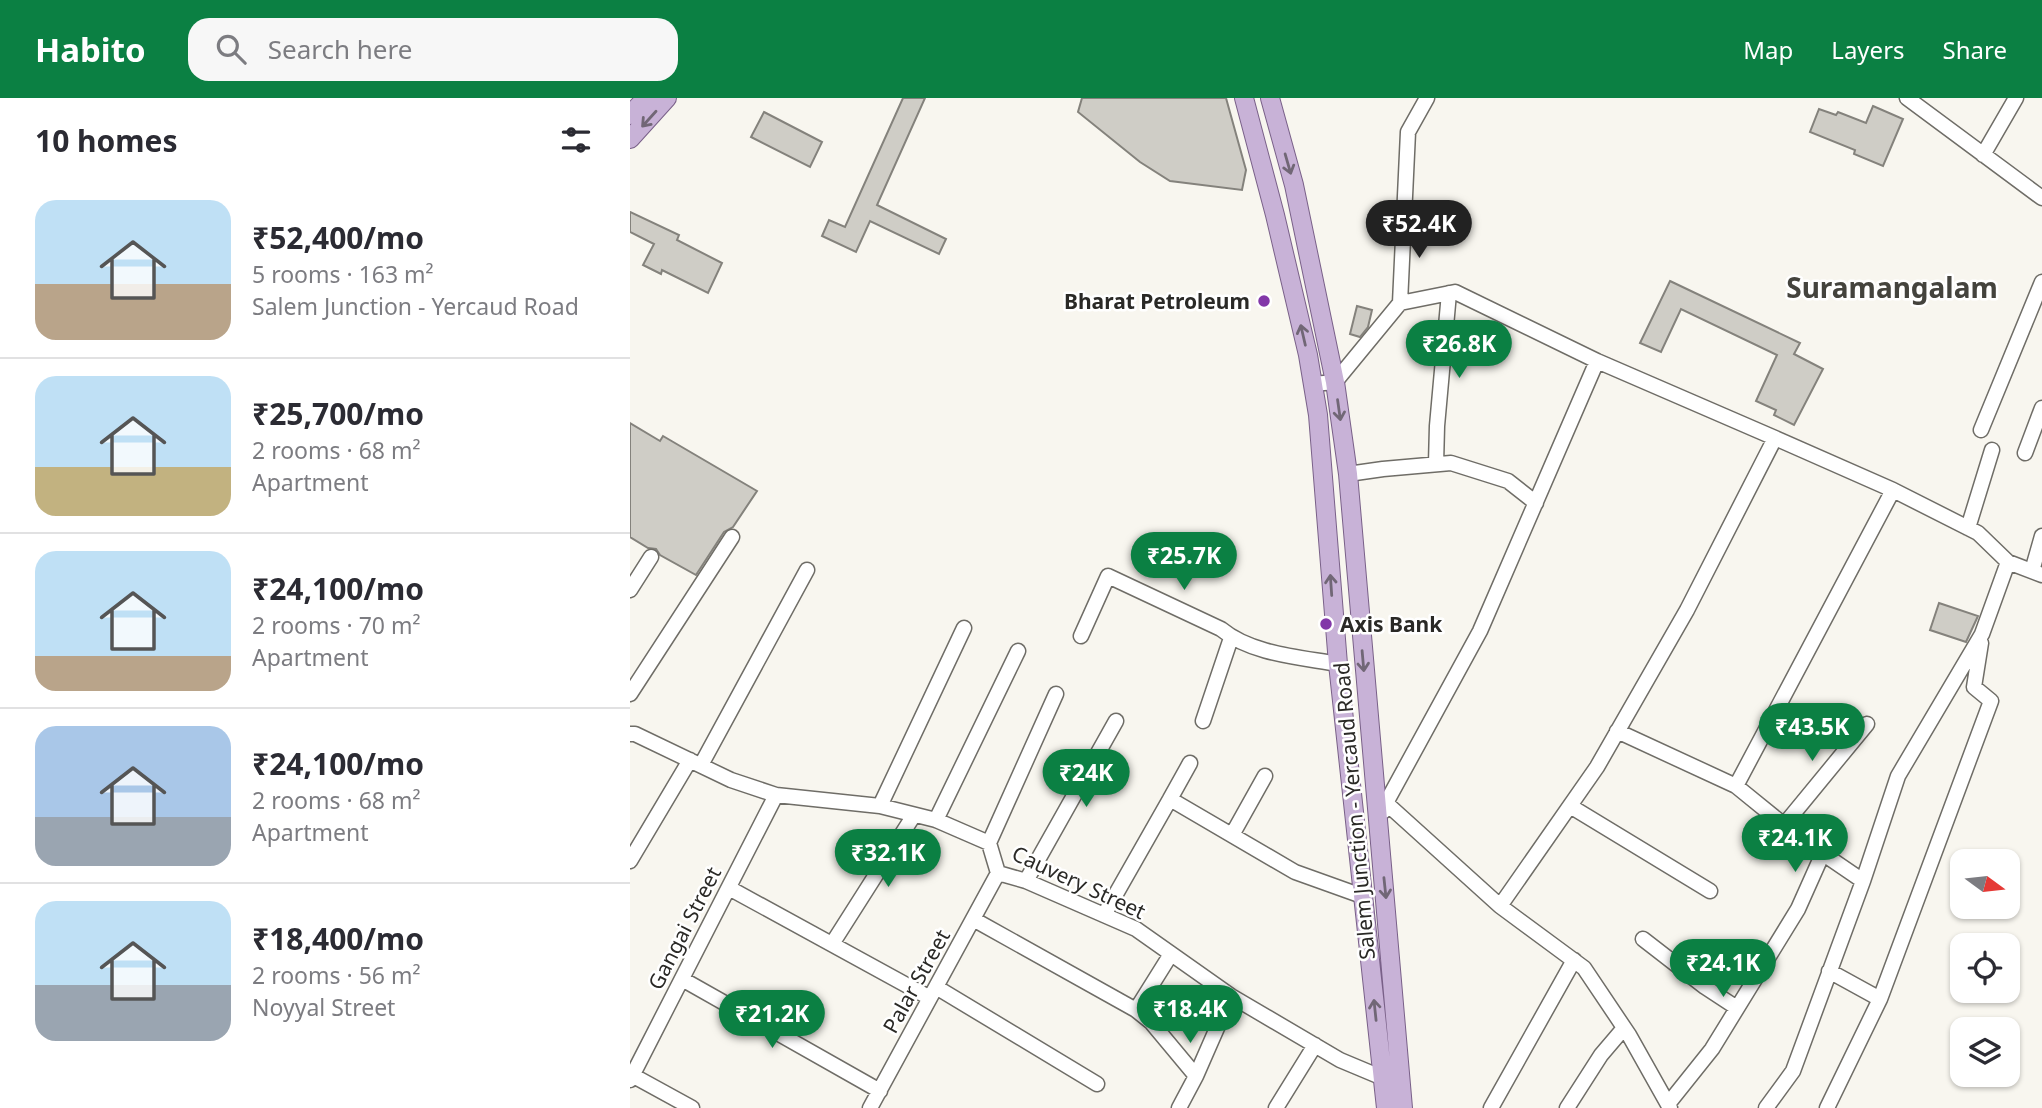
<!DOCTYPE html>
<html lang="en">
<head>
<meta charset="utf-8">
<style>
  :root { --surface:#fff; --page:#f7f7f7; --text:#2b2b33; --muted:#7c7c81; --line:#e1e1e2; --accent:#0b8043 }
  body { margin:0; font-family:"Noto Sans",sans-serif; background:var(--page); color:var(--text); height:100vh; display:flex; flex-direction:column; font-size:26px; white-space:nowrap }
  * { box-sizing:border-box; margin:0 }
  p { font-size:23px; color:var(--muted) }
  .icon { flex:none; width:38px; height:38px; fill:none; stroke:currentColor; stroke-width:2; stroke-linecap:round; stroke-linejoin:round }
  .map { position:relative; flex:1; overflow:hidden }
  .drawer { display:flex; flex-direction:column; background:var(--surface); width:630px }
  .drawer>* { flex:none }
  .needle { width:46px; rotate:105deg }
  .buttons { position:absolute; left:1320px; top:751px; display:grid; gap:14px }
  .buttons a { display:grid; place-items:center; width:70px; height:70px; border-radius:14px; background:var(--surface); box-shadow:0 2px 5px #0004; font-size:35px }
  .price { position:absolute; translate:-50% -60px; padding:0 16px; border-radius:24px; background:var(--accent); color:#fff; font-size:23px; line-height:46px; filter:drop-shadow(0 2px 4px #0008) }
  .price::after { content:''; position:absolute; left:50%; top:42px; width:21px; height:16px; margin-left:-10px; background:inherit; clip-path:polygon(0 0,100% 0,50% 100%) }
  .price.current { background:#222; color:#fff }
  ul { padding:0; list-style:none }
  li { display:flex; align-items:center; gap:21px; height:175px; padding:0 35px }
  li+li { border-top:2px solid var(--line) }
  li span { display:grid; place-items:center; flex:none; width:196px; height:140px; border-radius:21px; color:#555 }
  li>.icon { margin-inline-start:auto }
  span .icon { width:84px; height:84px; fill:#fffc; stroke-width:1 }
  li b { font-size:30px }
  h2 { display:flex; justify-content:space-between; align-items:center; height:84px; padding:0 35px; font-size:30px }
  header { display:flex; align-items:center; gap:42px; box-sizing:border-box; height:98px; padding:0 35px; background:var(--accent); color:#fff }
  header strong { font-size:33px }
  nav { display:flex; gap:38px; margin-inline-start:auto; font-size:24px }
  .search { width:490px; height:63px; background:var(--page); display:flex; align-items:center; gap:18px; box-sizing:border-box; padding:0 24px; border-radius:21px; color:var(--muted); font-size:26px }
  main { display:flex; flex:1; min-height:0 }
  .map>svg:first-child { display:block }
  .building { fill:#cfcdc6; stroke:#84827c; stroke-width:2 }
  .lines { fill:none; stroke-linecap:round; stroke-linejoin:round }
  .minor-casing { stroke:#6f6d67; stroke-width:17 }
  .major-casing { stroke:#796088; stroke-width:20 }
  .minor { stroke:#fff; stroke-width:14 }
  .major { stroke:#c8b2d7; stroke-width:18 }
  .oneway { stroke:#716776 }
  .poi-dot { fill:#8237a8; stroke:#fff; stroke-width:2.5 }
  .labels { text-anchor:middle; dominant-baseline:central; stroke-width:5; stroke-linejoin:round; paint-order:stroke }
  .poi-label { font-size:21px; font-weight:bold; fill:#2a2926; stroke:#fff; text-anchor:end }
  .street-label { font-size:21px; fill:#2a2926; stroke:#fff }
  .district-label { font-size:28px; font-weight:bold; fill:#44433d; stroke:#fff }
</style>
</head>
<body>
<header>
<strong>Habito</strong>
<div class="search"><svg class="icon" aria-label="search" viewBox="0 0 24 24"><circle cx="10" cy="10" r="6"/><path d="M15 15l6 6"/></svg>Search here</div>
<nav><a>Map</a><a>Layers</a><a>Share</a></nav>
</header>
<main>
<section class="drawer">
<h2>10 homes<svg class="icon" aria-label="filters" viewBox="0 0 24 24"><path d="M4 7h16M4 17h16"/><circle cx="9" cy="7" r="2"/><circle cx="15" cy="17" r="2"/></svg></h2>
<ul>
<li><span style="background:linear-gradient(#bfe0f5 60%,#b9a48a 0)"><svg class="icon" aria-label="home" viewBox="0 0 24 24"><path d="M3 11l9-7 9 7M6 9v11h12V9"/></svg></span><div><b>₹52,400/mo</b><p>5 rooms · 163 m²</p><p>Salem Junction - Yercaud Road</p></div></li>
<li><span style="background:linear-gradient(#bfe0f5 65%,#c2b280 0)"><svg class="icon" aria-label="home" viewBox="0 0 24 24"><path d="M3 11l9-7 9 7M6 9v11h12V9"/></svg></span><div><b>₹25,700/mo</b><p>2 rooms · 68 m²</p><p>Apartment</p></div></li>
<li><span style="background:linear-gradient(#bfe0f5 75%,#b9a48a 0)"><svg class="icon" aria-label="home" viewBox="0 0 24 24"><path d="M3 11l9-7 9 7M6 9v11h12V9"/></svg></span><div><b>₹24,100/mo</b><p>2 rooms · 70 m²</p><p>Apartment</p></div></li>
<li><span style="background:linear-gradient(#a9c7e8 65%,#9aa5b1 0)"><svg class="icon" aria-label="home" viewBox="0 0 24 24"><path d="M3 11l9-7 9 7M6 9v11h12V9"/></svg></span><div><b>₹24,100/mo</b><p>2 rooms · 68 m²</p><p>Apartment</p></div></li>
<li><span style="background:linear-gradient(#bfe0f5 60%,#9aa5b1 0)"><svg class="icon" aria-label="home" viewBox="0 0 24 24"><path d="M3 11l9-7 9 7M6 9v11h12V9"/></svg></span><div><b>₹18,400/mo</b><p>2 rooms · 56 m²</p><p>Noyyal Street</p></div></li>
</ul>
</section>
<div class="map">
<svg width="1412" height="1010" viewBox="0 0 1412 1010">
  <rect width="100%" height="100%" fill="#f8f6ef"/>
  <path class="building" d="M 273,0 L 295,0 L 247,107 L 316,141 L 309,156 L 240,123 L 226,154 L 192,138 L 199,122 L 215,129 Z
    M 452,0 L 596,0 L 616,72 L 612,92 L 540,83 L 510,64 L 448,14 Z
    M 1243,8 L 1273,21 L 1253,68 L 1224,56 L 1225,52 L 1180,34 L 1189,11 L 1206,17 L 1208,14 L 1236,25 Z
    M 134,14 L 192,44 L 180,69 L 121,39 Z
    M 0,114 L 49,137 L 47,142 L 92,165 L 78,195 L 32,172 L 31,176 L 13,167 L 24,146 L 0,134 Z
    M 1040,183 L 1170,245 L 1164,256 L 1193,271 L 1164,327 L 1144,317 L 1146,312 L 1126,303 L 1147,257 L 1051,211 L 1031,254 L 1010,245 Z
    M 727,208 L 742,212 L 738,229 L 730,239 L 720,236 Z
    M 0,325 L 30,343 L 33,338 L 127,393 L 103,429 L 94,434 L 66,477 L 30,457 L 26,451 L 18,450 L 0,439 Z
    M 1309,505 L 1348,518 L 1336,544 L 1300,532 Z"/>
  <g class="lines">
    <defs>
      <path id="minor" d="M 1277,0 L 1412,100
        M 1353,57 L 1386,0
        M 683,286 L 705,284 L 770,205 L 778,34 L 797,0
        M 1351,332 L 1412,184
        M 1395,355 L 1412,310
        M 806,366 L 807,328 L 819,195
        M 718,376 L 753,371 L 821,365 L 878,383 L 906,405
        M 1263,392 L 1348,435 L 1378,464
        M 1338,430 L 1362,352
        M 1402,473 L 1412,438
        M 0,492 L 21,459
        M 451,538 L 478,478 L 591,531 C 621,556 669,559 708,566
        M 0,596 L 102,439
        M 573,623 L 601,540
        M 987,633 L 1106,688 L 1263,392 L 1145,340
        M 0,636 L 5,636 L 101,682 L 146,697 L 250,708 L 306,722 L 359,745 L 368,775 L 396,783 L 506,831 L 601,898 L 710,962 L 753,980
        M 71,667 L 177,472
        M 1106,688 L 1170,740 L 1233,783
        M 540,701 L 560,665
        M 756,705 L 870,808 L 967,669 L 1057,512 L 1145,340 L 967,263
        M 250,708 L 334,530
        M 940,708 L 1080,793
        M 754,713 L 756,705 L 850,533 L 967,263 L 825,194 L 770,205
        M 306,722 L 388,553
        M 1154,727 L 1237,626
        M 602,737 L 635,678
        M 359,745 L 426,596
        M 0,763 L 60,662
        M 396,783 L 486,623
        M 99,790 L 300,900
        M 870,808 L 954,870 L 999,937 L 1040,1010
        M 474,817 L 540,701 L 665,774 L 732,798
        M 343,821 L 506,912 L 521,924 L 566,978
        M 1013,841 L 1075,889 L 1107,910
        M 202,846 L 284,717
        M 1199,873 L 1250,901
        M 52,881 L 250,993
        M 306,889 L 467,986
        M 506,912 L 541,856
        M 0,976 L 62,1010
        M 0,982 L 146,697
        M 1038,1006 L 1082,951 L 1168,811 L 1193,755
        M 240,1010 L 368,775
        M 549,1010 L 566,978 L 601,898
        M 646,1010 L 685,947
        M 861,1010 L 944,862
        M 937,1010 L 971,957 L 994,930
        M 1136,1010 L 1163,973 L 1233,783 L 1268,678 L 1352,536 L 1378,464 L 1412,477
        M 1197,1010 L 1250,901 L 1361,603 L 1344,589 L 1351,545"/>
      <path id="major" d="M 614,0 L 645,117 L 678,257 L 688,317 L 708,566 L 756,1010
        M 640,0 L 664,87 L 705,284 L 718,376 L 773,1010
        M 0,17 L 16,0
        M 0,41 L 37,0"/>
    </defs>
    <use href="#minor" class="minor-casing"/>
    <use href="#major" class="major-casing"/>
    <use href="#minor" class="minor"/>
    <use href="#major" class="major"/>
  </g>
  <defs><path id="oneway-shaft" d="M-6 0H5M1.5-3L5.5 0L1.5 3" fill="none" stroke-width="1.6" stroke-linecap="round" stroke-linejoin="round" transform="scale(1.75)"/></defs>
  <g class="oneway">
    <use href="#oneway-shaft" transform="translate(19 21) rotate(132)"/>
    <use href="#oneway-shaft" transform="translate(658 66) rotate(74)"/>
    <use href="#oneway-shaft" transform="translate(673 237) rotate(-103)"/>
    <use href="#oneway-shaft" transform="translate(709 312) rotate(82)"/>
    <use href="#oneway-shaft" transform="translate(701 487) rotate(-94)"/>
    <use href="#oneway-shaft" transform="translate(733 563) rotate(85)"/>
    <use href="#oneway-shaft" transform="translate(755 790) rotate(84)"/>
    <use href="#oneway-shaft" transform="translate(745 912) rotate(-96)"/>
  </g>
  <g class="poi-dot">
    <circle cx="634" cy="203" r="7"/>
    <circle cx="696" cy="526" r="7"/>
  </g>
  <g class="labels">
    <g class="poi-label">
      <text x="620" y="203">Bharat Petroleum</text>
      <text x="710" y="526" text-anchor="start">Axis Bank</text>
    </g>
    <g class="street-label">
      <text transform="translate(724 713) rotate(-95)">Salem Junction - Yercaud Road</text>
      <text transform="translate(449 784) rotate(25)">Cauvery Street</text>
      <text transform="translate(54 830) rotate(-63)">Gangai Street</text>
      <text transform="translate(286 883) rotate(-61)">Palar Street</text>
    </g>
    <g class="district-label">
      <text x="1262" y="189">Suramangalam</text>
    </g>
  </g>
</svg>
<div class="buttons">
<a><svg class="needle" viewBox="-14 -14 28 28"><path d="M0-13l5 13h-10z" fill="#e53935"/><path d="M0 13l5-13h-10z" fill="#7c7c81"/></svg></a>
<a><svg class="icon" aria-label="locate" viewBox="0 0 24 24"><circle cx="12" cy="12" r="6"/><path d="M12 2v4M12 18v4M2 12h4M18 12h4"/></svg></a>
<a><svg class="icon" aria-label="layers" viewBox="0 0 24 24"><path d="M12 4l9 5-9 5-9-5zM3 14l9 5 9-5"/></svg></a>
</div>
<b class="price current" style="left:789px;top:162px">₹52.4K</b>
<b class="price" style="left:829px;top:282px">₹26.8K</b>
<b class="price" style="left:554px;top:494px">₹25.7K</b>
<b class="price" style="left:1182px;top:665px">₹43.5K</b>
<b class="price" style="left:456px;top:711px">₹24K</b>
<b class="price" style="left:1165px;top:776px">₹24.1K</b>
<b class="price" style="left:258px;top:791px">₹32.1K</b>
<b class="price" style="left:1093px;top:901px">₹24.1K</b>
<b class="price" style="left:560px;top:947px">₹18.4K</b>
<b class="price" style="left:142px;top:952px">₹21.2K</b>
</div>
</main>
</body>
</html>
